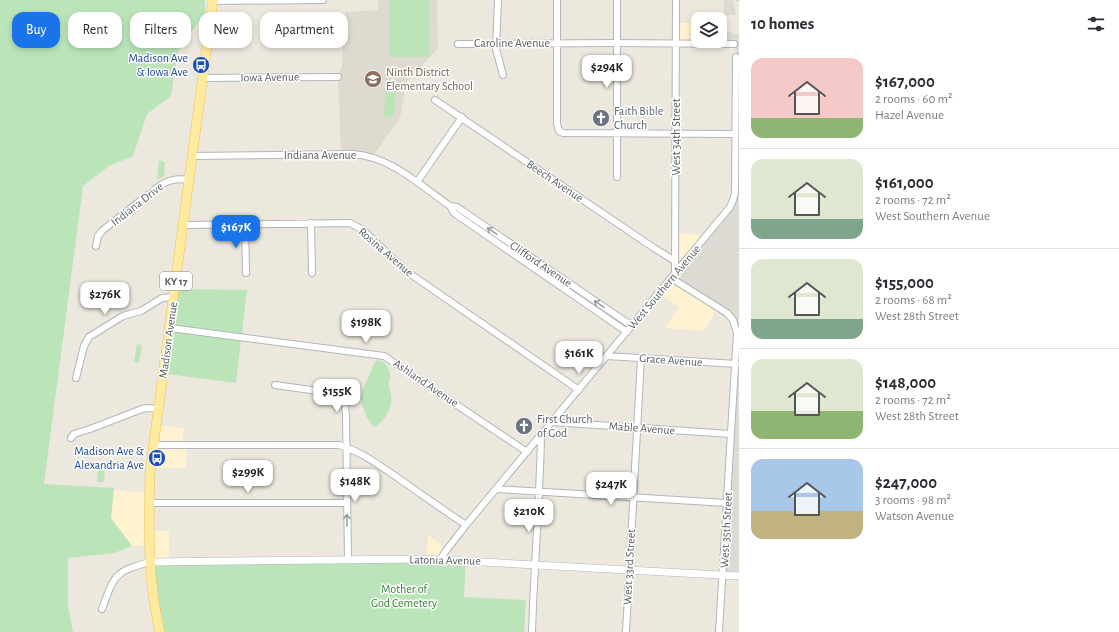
<!DOCTYPE html>
<html lang="en">
<head>
<meta charset="utf-8">
<style>
  :root { --surface:#fff; --page:#f7f7f7; --text:#2b2b33; --muted:#7c7c81; --line:#e1e1e2; --accent:#1a73e8 }
  body { margin:0; font-family:"Alegreya Sans",sans-serif; background:var(--page); color:var(--text); height:100vh; display:flex; flex-direction:column; font-size:15px; white-space:nowrap }
  * { box-sizing:border-box; margin:0 }
  p { font-size:13px; color:var(--muted) }
  .icon { flex:none; width:22px; height:22px; fill:none; stroke:currentColor; stroke-width:2; stroke-linecap:round; stroke-linejoin:round }
  .map { position:relative; flex:1; overflow:hidden }
  .sheet { display:flex; flex-direction:column; background:var(--surface); width:380px }
  .sheet>* { flex:none }
  .top-card { position:absolute; left:12px; top:12px; width:380px; height:36px; display:flex; gap:8px }
  .fabs { position:absolute; left:691px; top:12px; display:grid; gap:8px }
  .fabs a { display:grid; place-items:center; width:36px; height:36px; border-radius:8px; background:var(--surface); box-shadow:0 2px 6px #0003; font-size:20px }
  .price { position:absolute; translate:-50% -34px; padding:0 9px; border-radius:8px; background:#fff; color:#222; font-size:13px; line-height:26px; filter:drop-shadow(0 1px 2px #0008) }
  .price::after { content:''; position:absolute; left:50%; top:24px; width:12px; height:9px; margin-left:-6px; background:inherit; clip-path:polygon(0 0,100% 0,50% 100%) }
  .price.active { background:var(--accent); color:#fff }
  ul { padding:0; list-style:none }
  li { display:flex; align-items:center; gap:12px; height:100px; padding:0 12px }
  li+li { border-top:1px solid var(--line) }
  li span { display:grid; place-items:center; flex:none; width:112px; height:80px; border-radius:12px; color:#555 }
  li>.icon { margin-inline-start:auto }
  span .icon { width:48px; height:48px; fill:#fffc; stroke-width:1 }
  li b { font-size:17px }
  h2 { display:flex; justify-content:space-between; align-items:center; height:48px; padding:0 12px; font-size:17px }
  .tag { padding:0 14px; border-radius:12px; background:var(--surface); box-shadow:0 2px 6px #0003; font-size:14px; line-height:36px }
  .tag.active { background:var(--accent); color:#fff }
  main { display:flex; flex:1; min-height:0 }
  .map>svg:first-child { display:block }
  .commercial { fill:#fff2d0 }
  .industrial { fill:#dcdad3 }
  .education { fill:#dedacf }
  .green { fill:#bbe5b9 }
  .lines { fill:none; stroke-linecap:round; stroke-linejoin:round }
  .minor-casing { stroke:#b2b6ba; stroke-width:8 }
  .tertiary-casing { stroke:#b2b6ba; stroke-width:8 }
  .primary-casing { stroke:#f5be4e; stroke-width:10 }
  .minor { stroke:#fff; stroke-width:6 }
  .tertiary { stroke:#fff; stroke-width:7 }
  .primary { stroke:#ffeba0; stroke-width:9 }
  .rail { stroke:#b1b2b2; stroke-width:1.5; stroke-dasharray:1 5; stroke-linecap:butt }
  .oneway { stroke:#9b9da0 }
  .labels { text-anchor:middle; dominant-baseline:central; stroke-width:3; stroke-linejoin:round; paint-order:stroke }
  .shield { fill:#fff; stroke:#8a8d90; stroke-width:1 }
  .shield-label { font-size:11px; font-weight:bold; fill:#585c60 }
  .street-label { font-size:12px; fill:#585c60; stroke:#fff }
  .transit-label { font-size:12px; fill:#164399; stroke:#fff; text-anchor:end }
  .education-label { font-size:12px; fill:#785e54; stroke:#fff; text-anchor:start }
  .worship-label { font-size:12px; fill:#5b616d; stroke:#fff; text-anchor:start }
  .park-label { font-size:12px; fill:#328532; stroke:#fff }
</style>
</head>
<body>
<main>
<div class="map">
<svg width="739" height="632" viewBox="0 0 739 632">
  <rect width="100%" height="100%" fill="#ece8de"/>
  <path class="commercial" d="M 676,23 L 698,23 L 698,41 L 676,43 Z
    M 675,233 L 707,235 L 675,273 Z
    M 671,278 L 718,307 L 704,331 L 665,328 L 679,307 L 659,293 Z
    M 157,425 L 184,428 L 182,445 L 187,445 L 186,468 L 151,468 Z
    M 114,491 L 150,492 L 149,531 L 169,531 L 169,561 L 150,562 L 149,546 L 132,546 L 111,518 Z
    M 428,535 L 447,550 L 441,559 L 427,559 Z"/>
  <path class="industrial" d="M 724,0 L 733,0 L 736,15 L 724,15 Z
    M 720,28 L 739,35 L 739,576 L 723,575 L 736,364 L 733,320 L 671,278 L 733,200 L 736,57 L 735,44 L 720,41 Z"/>
  <path class="education" d="M 378,0 L 437,0 L 438,48 L 406,83 L 400,118 L 376,152 L 371,157 L 341,154 L 338,77 L 342,66 L 342,21 L 345,20 L 345,12 L 378,10 Z"/>
  <path class="green" d="M 0,0 L 205,0 L 205,13 L 178,51 L 171,96 L 147,114 L 133,156 L 109,166 L 83,186 L 44,484 L 114,488 L 111,518 L 132,546 L 114,553 L 68,558 L 68,606 L 73,632 L 0,632 Z
    M 390,0 L 430,0 L 430,57 L 390,57 Z
    M 386,87 L 396,88 L 394,117 L 384,116 Z
    M 159,160 L 165,162 L 164,176 L 157,180 Z
    M 178,289 L 247,290 L 236,383 L 167,374 Z
    M 137,344 L 142,345 L 139,363 L 134,362 Z
    M 376,360 C 385,361 390,367 390,377 C 390,380 388,383 389,387 C 389,390 391,392 391,396 C 393,406 385,423 374,427 C 368,422 362,407 361,399 C 360,393 373,367 376,360 Z
    M 98,467 L 105,468 L 104,482 L 97,482 Z
    M 466,560 L 464,597 L 526,600 L 524,632 L 160,632 L 150,562 Z"/>
  <g class="lines">
    <defs>
      <path id="minor" d="M 498,0 L 496,49 L 503,75
        M 557,0 L 557,124 L 559,131 L 563,133 L 735,134
        M 213,1 L 323,0
        M 458,44 L 611,43 L 734,44
        M 203,78 L 338,77
        M 435,100 L 654,248 L 675,261
        M 192,156 L 352,154 C 390,156 420,185 450,206 L 457,207 L 632,326
        M 617,177 L 617,0
        M 417,182 L 462,117
        M 450,206 L 454,213 L 627,332
        M 311,223 L 312,273
        M 245,224 L 246,273
        M 184,225 L 350,223 L 363,230 L 406,271 L 579,390
        M 96,246 L 98,236 L 103,230 L 158,187 C 168,180 176,178 189,180
        M 675,273 L 676,0
        M 671,278 L 727,313 L 733,320 L 737,333 L 719,632
        M 170,328 L 384,356 L 527,452
        M 607,356 L 736,364
        M 76,378 L 84,346 L 89,337 L 123,316 L 141,311 L 162,298 L 174,297
        M 275,385 L 340,394 L 344,398 L 346,414 L 348,559
        M 552,422 L 731,434
        M 71,438 L 74,434 L 90,429 L 142,409 L 148,408 L 159,409
        M 154,445 L 339,445 C 361,451 380,466 398,478 C 421,494 443,510 466,525
        M 496,489 L 727,503
        M 150,503 L 346,503
        M 441,559 L 445,552 L 466,525 L 730,207 L 733,200 L 735,193 L 736,57
        M 102,609 C 115,574 114,572 150,562
        M 532,632 C 534,566 540,500 541,434
        M 626,632 L 641,358"/>
      <path id="tertiary" d="M 150,562 L 427,559 L 739,576"/>
      <path id="primary" d="M 160,632 C 147,578 149,528 150,472 L 213,0"/>
    </defs>
    <use href="#minor" class="minor-casing"/>
    <use href="#tertiary" class="tertiary-casing"/>
    <use href="#primary" class="primary-casing"/>
    <use href="#minor" class="minor"/>
    <use href="#tertiary" class="tertiary"/>
    <use href="#primary" class="primary"/>
    <path class="rail" d="M 738,0 L 739,6"/>
  </g>
  <defs><path id="oneway-shaft" d="M-6 0H5M1.5-3L5.5 0L1.5 3" fill="none" stroke-width="1.6" stroke-linecap="round" stroke-linejoin="round"/></defs>
  <g class="oneway">
    <use href="#oneway-shaft" transform="translate(492 231) rotate(-146)"/>
    <use href="#oneway-shaft" transform="translate(599 304) rotate(-146)"/>
    <use href="#oneway-shaft" transform="translate(347 520) rotate(-91)"/>
  </g>
  <defs>
    <symbol id="bus-disc" viewBox="-11 -11 22 22"><circle r="9.5" fill="#1a4fb4" stroke="#fff"/><path d="M-5-6H5V4H4V6H2V4H-2V6H-4V4H-5ZM-3.5-4V0h7V-4ZM-3.5 1.2v1.5H-2V1.2ZM2 1.2v1.5H3.5V1.2Z" fill="#fff"/></symbol>
    <symbol id="school-disc" viewBox="-11 -11 22 22"><circle r="9.5" fill="#8d6e63" stroke="#fff"/><path d="M0-5L7-2L0 1L-7-2ZM-4 1L0 2.5L4 1V4Q0 6-4 4Z" fill="#fff"/></symbol>
    <symbol id="church-disc" viewBox="-11 -11 22 22"><circle r="9.5" fill="#6b7280" stroke="#fff"/><path d="M-1.2-6h2.4v3.5h3.3v2.4h-3.3V6h-2.4V-.1h-3.3v-2.4h3.3Z" fill="#fff"/></symbol>
  </defs>
  <g fill-rule="evenodd">
    <use href="#bus-disc" x="191" y="55" width="20" height="20"/>
    <use href="#school-disc" x="363" y="69" width="20" height="20"/>
    <use href="#church-disc" x="591" y="108" width="20" height="20"/>
    <use href="#church-disc" x="514" y="416" width="20" height="20"/>
    <use href="#bus-disc" x="147" y="448" width="20" height="20"/>
  </g>
  <g class="labels">
    <rect class="shield" x="160" y="272" width="32" height="18" rx="3"/>
    <g class="shield-label">
      <text x="176" y="281">KY 17</text>
    </g>
    <g class="street-label">
      <text x="512" y="43">Caroline Avenue</text>
      <text transform="translate(270 77) rotate(-1)">Iowa Avenue</text>
      <text transform="translate(676 137) rotate(-90)">West 34th Street</text>
      <text x="320" y="155">Indiana Avenue</text>
      <text transform="translate(555 181) rotate(34)">Beech Avenue</text>
      <text transform="translate(137 204) rotate(-38)">Indiana Drive</text>
      <text transform="translate(386 252) rotate(41)">Rosina Avenue</text>
      <text transform="translate(541 264) rotate(34)">Clifford Avenue</text>
      <text transform="translate(664 287) rotate(-50)">West Southern Avenue</text>
      <text transform="translate(168 340) rotate(-82)">Madison Avenue</text>
      <text transform="translate(671 360) rotate(4)">Grace Avenue</text>
      <text transform="translate(426 383) rotate(34)">Ashland Avenue</text>
      <text transform="translate(642 428) rotate(4)">Mable Avenue</text>
      <text transform="translate(726 530) rotate(-87)">West 35th Street</text>
      <text transform="translate(445 560) rotate(1)">Latonia Avenue</text>
      <text transform="translate(629 567) rotate(-87)">West 33rd Street</text>
    </g>
    <g class="transit-label">
      <text x="188" y="58">Madison Ave<tspan x="188" dy="14">&amp; Iowa Ave</tspan></text>
      <text x="144" y="451">Madison Ave &amp;<tspan x="144" dy="14">Alexandria Ave</tspan></text>
    </g>
    <g class="education-label">
      <text x="386" y="72">Ninth District<tspan x="386" dy="14">Elementary School</tspan></text>
    </g>
    <g class="worship-label">
      <text x="614" y="111">Faith Bible<tspan x="614" dy="14">Church</tspan></text>
      <text x="537" y="419">First Church<tspan x="537" dy="14">of God</tspan></text>
    </g>
    <g class="park-label">
      <text x="404" y="589">Mother of<tspan x="404" dy="14">God Cemetery</tspan></text>
    </g>
  </g>
</svg>
<div class="fabs">
<a><svg class="icon" aria-label="layers" viewBox="0 0 24 24"><path d="M12 4l9 5-9 5-9-5zM3 14l9 5 9-5"/></svg></a>
</div>
<b class="price" style="left:607px;top:89px">$294K</b>
<b class="price active" style="left:236px;top:249px">$167K</b>
<b class="price" style="left:105px;top:316px">$276K</b>
<b class="price" style="left:366px;top:344px">$198K</b>
<b class="price" style="left:579px;top:375px">$161K</b>
<b class="price" style="left:337px;top:413px">$155K</b>
<b class="price" style="left:248px;top:494px">$299K</b>
<b class="price" style="left:355px;top:503px">$148K</b>
<b class="price" style="left:611px;top:506px">$247K</b>
<b class="price" style="left:529px;top:533px">$210K</b>
<div class="top-card">
<a class="tag active">Buy</a>
<a class="tag">Rent</a>
<a class="tag">Filters</a>
<a class="tag">New</a>
<a class="tag">Apartment</a>
</div>
</div>
<section class="sheet">
<h2>10 homes<svg class="icon" aria-label="filters" viewBox="0 0 24 24"><path d="M4 7h16M4 17h16"/><circle cx="9" cy="7" r="2"/><circle cx="15" cy="17" r="2"/></svg></h2>
<ul>
<li><span style="background:linear-gradient(#f6c9c9 75%,#8fb573 0)"><svg class="icon" aria-label="home" viewBox="0 0 24 24"><path d="M3 11l9-7 9 7M6 9v11h12V9"/></svg></span><div><b>$167,000</b><p>2 rooms · 60 m²</p><p>Hazel Avenue</p></div></li>
<li><span style="background:linear-gradient(#dfe7d0 75%,#7fa58c 0)"><svg class="icon" aria-label="home" viewBox="0 0 24 24"><path d="M3 11l9-7 9 7M6 9v11h12V9"/></svg></span><div><b>$161,000</b><p>2 rooms · 72 m²</p><p>West Southern Avenue</p></div></li>
<li><span style="background:linear-gradient(#dfe7d0 75%,#7fa58c 0)"><svg class="icon" aria-label="home" viewBox="0 0 24 24"><path d="M3 11l9-7 9 7M6 9v11h12V9"/></svg></span><div><b>$155,000</b><p>2 rooms · 68 m²</p><p>West 28th Street</p></div></li>
<li><span style="background:linear-gradient(#dfe7d0 65%,#8fb573 0)"><svg class="icon" aria-label="home" viewBox="0 0 24 24"><path d="M3 11l9-7 9 7M6 9v11h12V9"/></svg></span><div><b>$148,000</b><p>2 rooms · 72 m²</p><p>West 28th Street</p></div></li>
<li><span style="background:linear-gradient(#a9c7e8 65%,#c2b280 0)"><svg class="icon" aria-label="home" viewBox="0 0 24 24"><path d="M3 11l9-7 9 7M6 9v11h12V9"/></svg></span><div><b>$247,000</b><p>3 rooms · 98 m²</p><p>Watson Avenue</p></div></li>
</ul>
</section>
</main>
</body>
</html>
